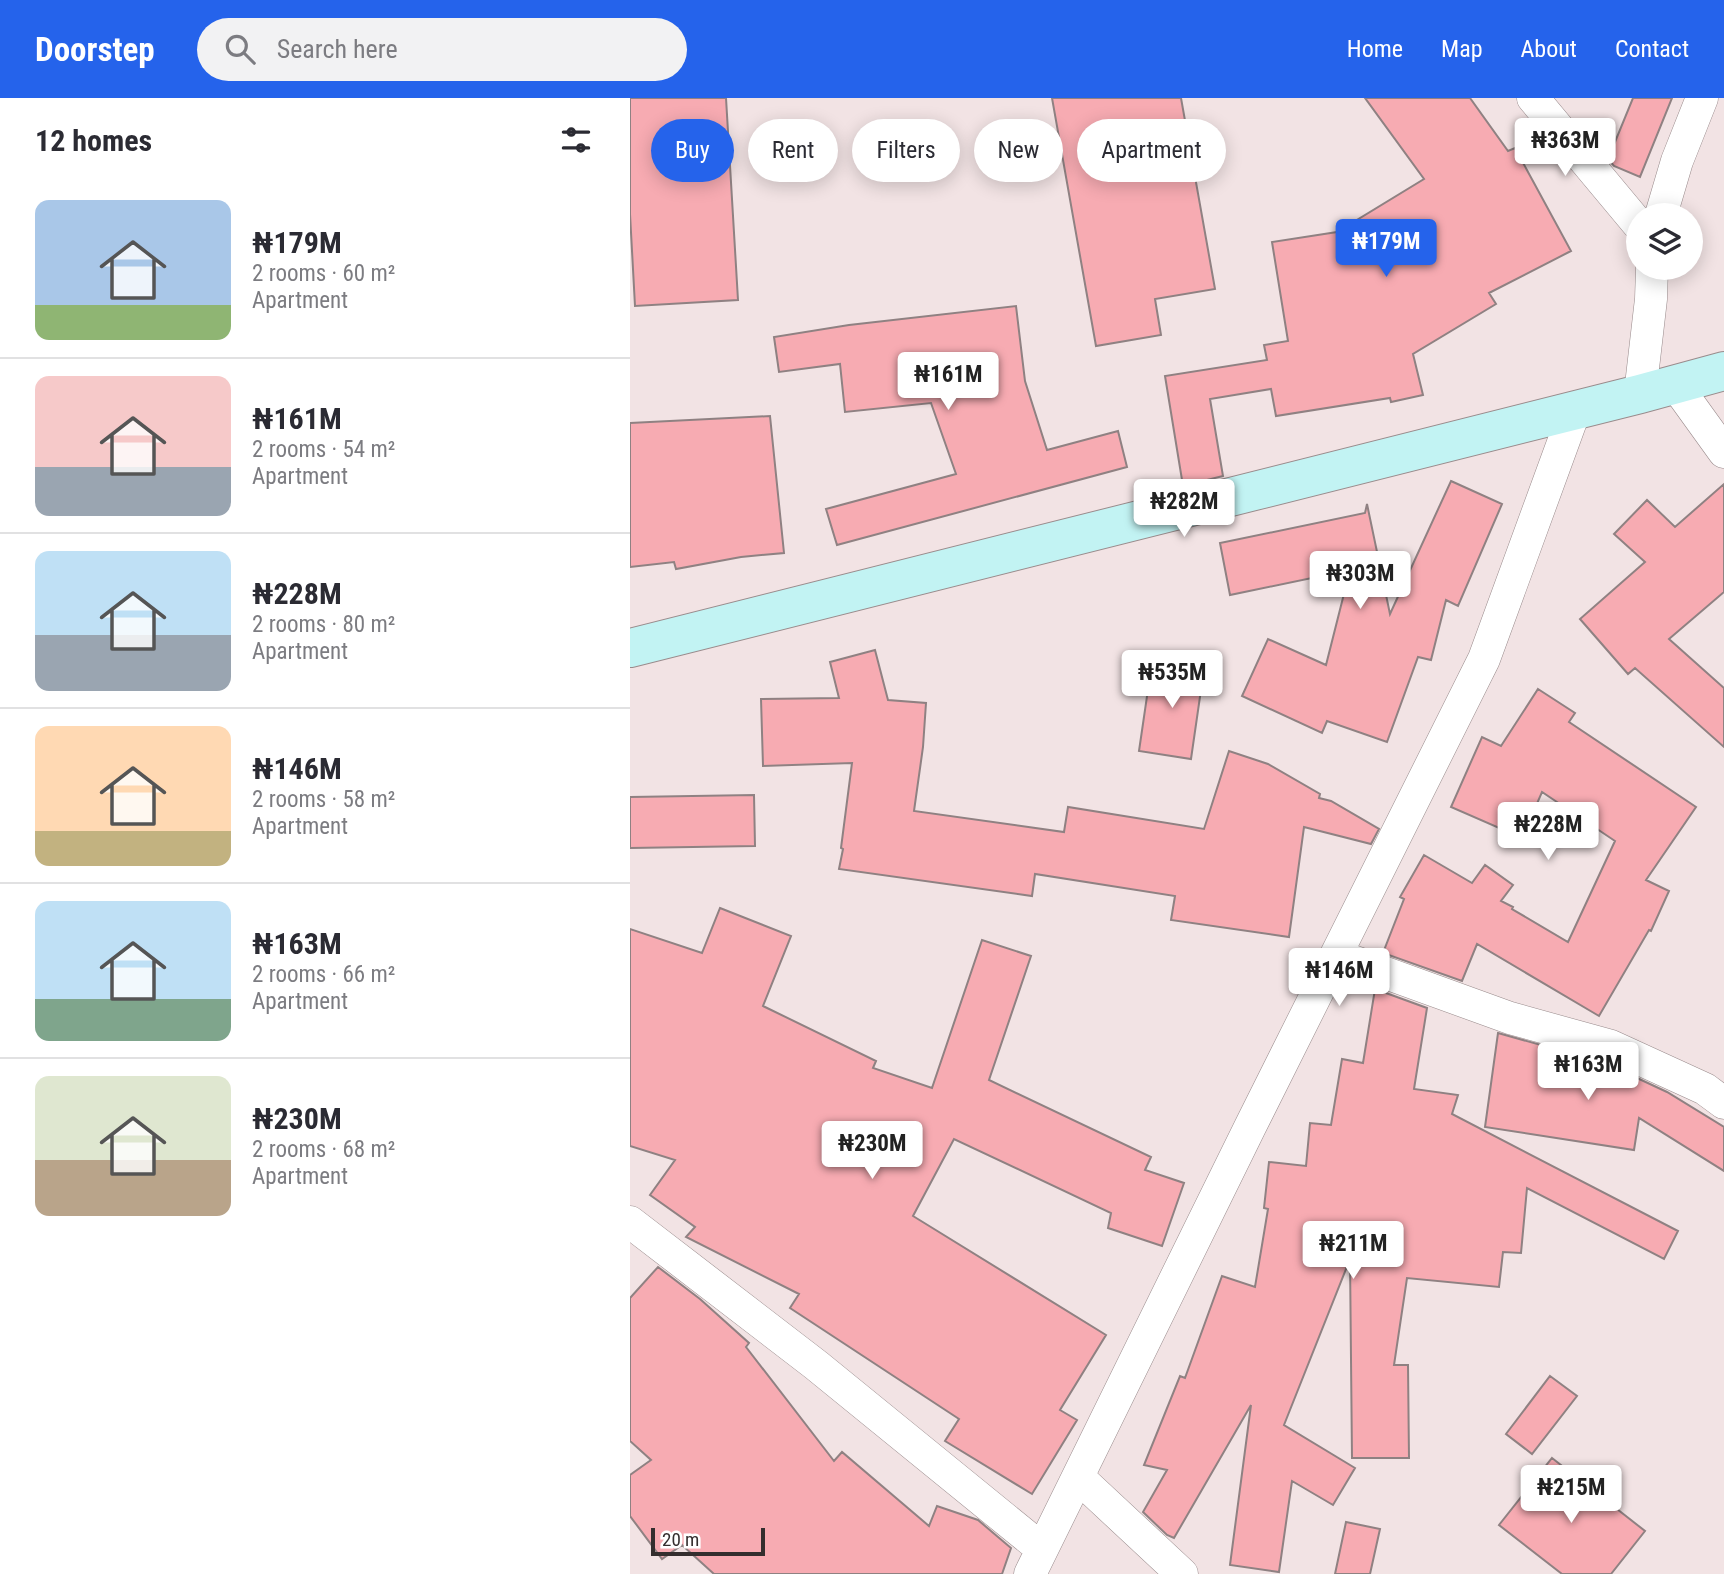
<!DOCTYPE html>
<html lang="en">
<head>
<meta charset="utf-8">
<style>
  :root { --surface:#fff; --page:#f2f2f3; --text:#2b2b33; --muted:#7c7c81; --line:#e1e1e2; --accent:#2563eb }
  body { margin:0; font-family:"Roboto Condensed",sans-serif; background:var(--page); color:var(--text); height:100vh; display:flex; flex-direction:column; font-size:26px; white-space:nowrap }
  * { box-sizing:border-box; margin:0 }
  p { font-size:23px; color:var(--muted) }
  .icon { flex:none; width:38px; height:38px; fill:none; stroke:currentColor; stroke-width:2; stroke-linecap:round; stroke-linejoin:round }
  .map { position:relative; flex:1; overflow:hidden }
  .sheet { display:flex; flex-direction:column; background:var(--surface); width:630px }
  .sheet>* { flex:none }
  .banner { position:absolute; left:21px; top:21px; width:665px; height:63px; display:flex; gap:14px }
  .buttons { position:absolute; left:996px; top:105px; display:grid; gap:14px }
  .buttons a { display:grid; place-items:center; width:77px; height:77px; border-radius:50%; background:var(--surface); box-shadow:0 4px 18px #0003; font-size:35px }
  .scale { position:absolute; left:21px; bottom:18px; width:114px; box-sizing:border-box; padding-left:7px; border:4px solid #342e2e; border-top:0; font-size:19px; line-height:24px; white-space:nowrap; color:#342e2e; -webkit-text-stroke:5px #fff; paint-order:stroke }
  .price { position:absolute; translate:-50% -60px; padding:0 16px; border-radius:7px; background:#fff; color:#222; font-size:23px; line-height:46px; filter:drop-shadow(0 2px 4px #0008) }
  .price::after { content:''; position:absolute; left:50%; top:42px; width:21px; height:16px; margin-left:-10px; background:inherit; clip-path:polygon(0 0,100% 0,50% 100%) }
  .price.active { background:var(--accent); color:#fff }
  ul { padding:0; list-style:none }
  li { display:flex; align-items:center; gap:21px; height:175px; padding:0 35px }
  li+li { border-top:2px solid var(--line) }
  li span { display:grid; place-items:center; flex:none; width:196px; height:140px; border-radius:14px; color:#555 }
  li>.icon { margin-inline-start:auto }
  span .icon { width:84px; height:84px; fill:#fffc; stroke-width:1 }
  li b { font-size:30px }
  h2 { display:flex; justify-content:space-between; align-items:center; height:84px; padding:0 35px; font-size:30px }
  .tag { padding:0 24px; border-radius:32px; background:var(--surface); box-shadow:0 4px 18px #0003; font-size:24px; line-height:63px }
  .tag.active { background:var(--accent); color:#fff }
  header { display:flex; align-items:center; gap:42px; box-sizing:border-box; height:98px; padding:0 35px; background:var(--accent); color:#fff }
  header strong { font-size:33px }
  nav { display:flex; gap:38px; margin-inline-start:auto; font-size:24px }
  .search { width:490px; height:63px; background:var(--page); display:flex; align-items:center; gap:18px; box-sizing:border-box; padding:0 24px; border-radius:38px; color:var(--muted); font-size:26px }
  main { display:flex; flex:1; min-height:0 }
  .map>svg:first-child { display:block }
  .building { fill:#f7abb2; stroke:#8f8182; stroke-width:2 }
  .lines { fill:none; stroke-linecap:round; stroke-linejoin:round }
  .minor-casing { stroke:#998b8c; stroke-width:33 }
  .secondary-casing { stroke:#998b8c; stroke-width:40 }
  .minor { stroke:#fff; stroke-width:32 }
  .secondary { stroke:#c2f3f3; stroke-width:38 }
</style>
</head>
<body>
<header>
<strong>Doorstep</strong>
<div class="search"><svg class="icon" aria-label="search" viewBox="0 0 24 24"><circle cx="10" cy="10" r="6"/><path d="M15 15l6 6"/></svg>Search here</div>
<nav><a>Home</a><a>Map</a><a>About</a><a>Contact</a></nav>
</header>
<main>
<section class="sheet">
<h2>12 homes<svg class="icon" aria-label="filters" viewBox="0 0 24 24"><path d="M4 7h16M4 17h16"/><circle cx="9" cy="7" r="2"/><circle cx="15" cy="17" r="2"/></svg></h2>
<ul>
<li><span style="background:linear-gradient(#a9c7e8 75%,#8fb573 0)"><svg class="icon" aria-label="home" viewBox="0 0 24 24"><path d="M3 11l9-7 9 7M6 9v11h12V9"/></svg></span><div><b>₦179M</b><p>2 rooms · 60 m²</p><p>Apartment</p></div></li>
<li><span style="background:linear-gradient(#f6c9c9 65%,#9aa5b1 0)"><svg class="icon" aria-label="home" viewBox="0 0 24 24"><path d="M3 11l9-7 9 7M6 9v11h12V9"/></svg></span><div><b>₦161M</b><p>2 rooms · 54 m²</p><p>Apartment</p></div></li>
<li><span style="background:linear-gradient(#bfe0f5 60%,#9aa5b1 0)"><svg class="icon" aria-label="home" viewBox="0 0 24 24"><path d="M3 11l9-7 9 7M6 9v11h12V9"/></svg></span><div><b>₦228M</b><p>2 rooms · 80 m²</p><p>Apartment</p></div></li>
<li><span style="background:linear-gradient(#ffd9b3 75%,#c2b280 0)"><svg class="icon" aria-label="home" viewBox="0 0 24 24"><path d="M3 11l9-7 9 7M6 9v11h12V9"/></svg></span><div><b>₦146M</b><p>2 rooms · 58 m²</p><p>Apartment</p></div></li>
<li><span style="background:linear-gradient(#bfe0f5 70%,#7fa58c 0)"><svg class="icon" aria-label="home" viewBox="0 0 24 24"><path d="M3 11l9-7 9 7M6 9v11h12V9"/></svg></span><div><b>₦163M</b><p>2 rooms · 66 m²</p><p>Apartment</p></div></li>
<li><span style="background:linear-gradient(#dfe7d0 60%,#b9a48a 0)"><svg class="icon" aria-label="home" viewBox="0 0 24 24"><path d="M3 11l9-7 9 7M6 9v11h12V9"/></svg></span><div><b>₦230M</b><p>2 rooms · 68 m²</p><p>Apartment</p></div></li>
</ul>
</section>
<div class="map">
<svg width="1094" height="1476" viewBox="0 0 1094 1476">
  <rect width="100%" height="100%" fill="#f2e3e4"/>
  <path class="building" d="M 0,0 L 96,0 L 108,202 L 5,208 L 0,116 Z
    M 422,0 L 551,0 L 585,191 L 525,201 L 531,237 L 466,248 Z
    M 735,0 L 840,0 L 878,53 L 885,50 L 941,153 L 859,195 L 866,206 L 783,256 L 793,297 L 761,304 L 760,300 L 646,318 L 641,291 L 580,301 L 593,378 L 553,388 L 535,278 L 637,262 L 634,247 L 658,243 L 642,144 L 707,134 L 794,81 Z
    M 1003,0 L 1042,0 L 1010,79 L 984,68 L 978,61 Z
    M 386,208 L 395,283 L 417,352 L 488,333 L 497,369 L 207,447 L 196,411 L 326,376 L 301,305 L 215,314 L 210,266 L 149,274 L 144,239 L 219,227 Z
    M 140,318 L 154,455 L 111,459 L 46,471 L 44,464 L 0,469 L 0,325 Z
    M 821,383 L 872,406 L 828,508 L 816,502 L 801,562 L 788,559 L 757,644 L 697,623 L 692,635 L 612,598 L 638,541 L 696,567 L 720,472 L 600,497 L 590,445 L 735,415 L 737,406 L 760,516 Z
    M 1094,386 L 1094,494 L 1039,541 L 1094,590 L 1094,649 L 1005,570 L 998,576 L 950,521 L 1015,464 L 984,436 L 1017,402 L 1045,429 Z
    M 245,552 L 258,602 L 296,605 L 293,649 L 284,713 L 434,734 L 438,709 L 574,731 L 599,653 L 638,666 L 690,696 L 689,700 L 701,703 L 749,731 L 741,746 L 674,729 L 659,839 L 541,822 L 545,798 L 405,776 L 402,798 L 209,771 L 213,751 L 211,750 L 222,665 L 133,668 L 131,601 L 209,600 L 200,564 Z
    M 522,564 L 574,571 L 561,661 L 509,653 Z
    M 908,591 L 945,615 L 939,624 L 1066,709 L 1016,782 L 1039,793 L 1021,833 L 1019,832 L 969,918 L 847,846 L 832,883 L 753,855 L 774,801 L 770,799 L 794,757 L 842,785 L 855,767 L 883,787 L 871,803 L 883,809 L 882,811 L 938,844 L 985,743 L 912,694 L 892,740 L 821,709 L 852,639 L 871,648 Z
    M 124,697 L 125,748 L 0,750 L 0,699 Z
    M 90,810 L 161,838 L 133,908 L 246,963 L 243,970 L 302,990 L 352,842 L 401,858 L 359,982 L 521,1059 L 515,1072 L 554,1085 L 532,1148 L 478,1130 L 481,1115 L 324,1041 L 283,1118 L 476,1237 L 430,1312 L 447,1322 L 402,1396 L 315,1343 L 329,1321 L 160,1210 L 169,1196 L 56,1139 L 65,1129 L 20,1097 L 45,1062 L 0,1048 L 0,831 L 72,855 Z
    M 745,891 L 797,910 L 784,991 L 828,997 L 822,1016 L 1048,1133 L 1034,1161 L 897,1090 L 891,1155 L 873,1154 L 869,1189 L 777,1180 L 764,1267 L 778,1267 L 779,1360 L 722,1360 L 720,1161 L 654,1327 L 725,1370 L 703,1407 L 662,1383 L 649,1474 L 600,1467 L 621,1307 L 544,1440 L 537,1437 L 513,1414 L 537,1372 L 514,1367 L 550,1278 L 555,1280 L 592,1178 L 625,1189 L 638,1111 L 634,1110 L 639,1064 L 676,1068 L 680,1025 L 701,1027 L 712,961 L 733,965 Z
    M 868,935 L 975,965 L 1037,994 L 1094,1029 L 1094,1073 L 1009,1020 L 1004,1052 L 855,1029 Z
    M 28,1169 L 70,1201 L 119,1245 L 116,1249 L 204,1363 L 212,1354 L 299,1428 L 307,1408 L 348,1422 L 381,1450 L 372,1476 L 84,1476 L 52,1447 L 32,1461 L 0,1418 L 0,1377 L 21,1362 L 0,1343 L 0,1200 Z
    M 920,1278 L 947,1298 L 902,1356 L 876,1336 Z
    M 922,1360 L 1015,1433 L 981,1476 L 932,1476 L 869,1427 Z
    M 716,1424 L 750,1431 L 740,1476 L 705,1476 Z"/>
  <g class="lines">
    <defs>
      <path id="minor" d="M 903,0 L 1008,126
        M 1031,117 L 1047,63 L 1072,0
        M 1045,286 L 1094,354
        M 1010,296 L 1021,201 L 1022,170
        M 706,857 L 880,920 L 981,948 L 1075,991 L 1094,1005
        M 0,1124 L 186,1267 L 412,1451
        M 448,1379 L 552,1476
        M 400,1476 L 620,1029 L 854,561 L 945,312"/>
      <path id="secondary" d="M 0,550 L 1010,296 L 1094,273"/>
    </defs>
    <use href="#minor" class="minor-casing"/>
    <use href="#secondary" class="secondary-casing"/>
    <use href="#minor" class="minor"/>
    <use href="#secondary" class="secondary"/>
  </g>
</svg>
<div class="buttons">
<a><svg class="icon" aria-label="layers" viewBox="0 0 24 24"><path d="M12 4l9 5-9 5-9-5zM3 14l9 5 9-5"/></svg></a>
</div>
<div class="scale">20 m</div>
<b class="price" style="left:935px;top:80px">₦363M</b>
<b class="price active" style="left:756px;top:181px">₦179M</b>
<b class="price" style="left:318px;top:314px">₦161M</b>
<b class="price" style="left:554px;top:441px">₦282M</b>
<b class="price" style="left:730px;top:513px">₦303M</b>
<b class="price" style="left:542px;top:612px">₦535M</b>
<b class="price" style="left:918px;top:764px">₦228M</b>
<b class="price" style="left:709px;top:910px">₦146M</b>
<b class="price" style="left:958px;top:1004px">₦163M</b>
<b class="price" style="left:242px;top:1083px">₦230M</b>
<b class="price" style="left:723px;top:1183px">₦211M</b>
<b class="price" style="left:941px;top:1427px">₦215M</b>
<div class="banner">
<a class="tag active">Buy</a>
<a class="tag">Rent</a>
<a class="tag">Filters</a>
<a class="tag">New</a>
<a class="tag">Apartment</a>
</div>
</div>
</main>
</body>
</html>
